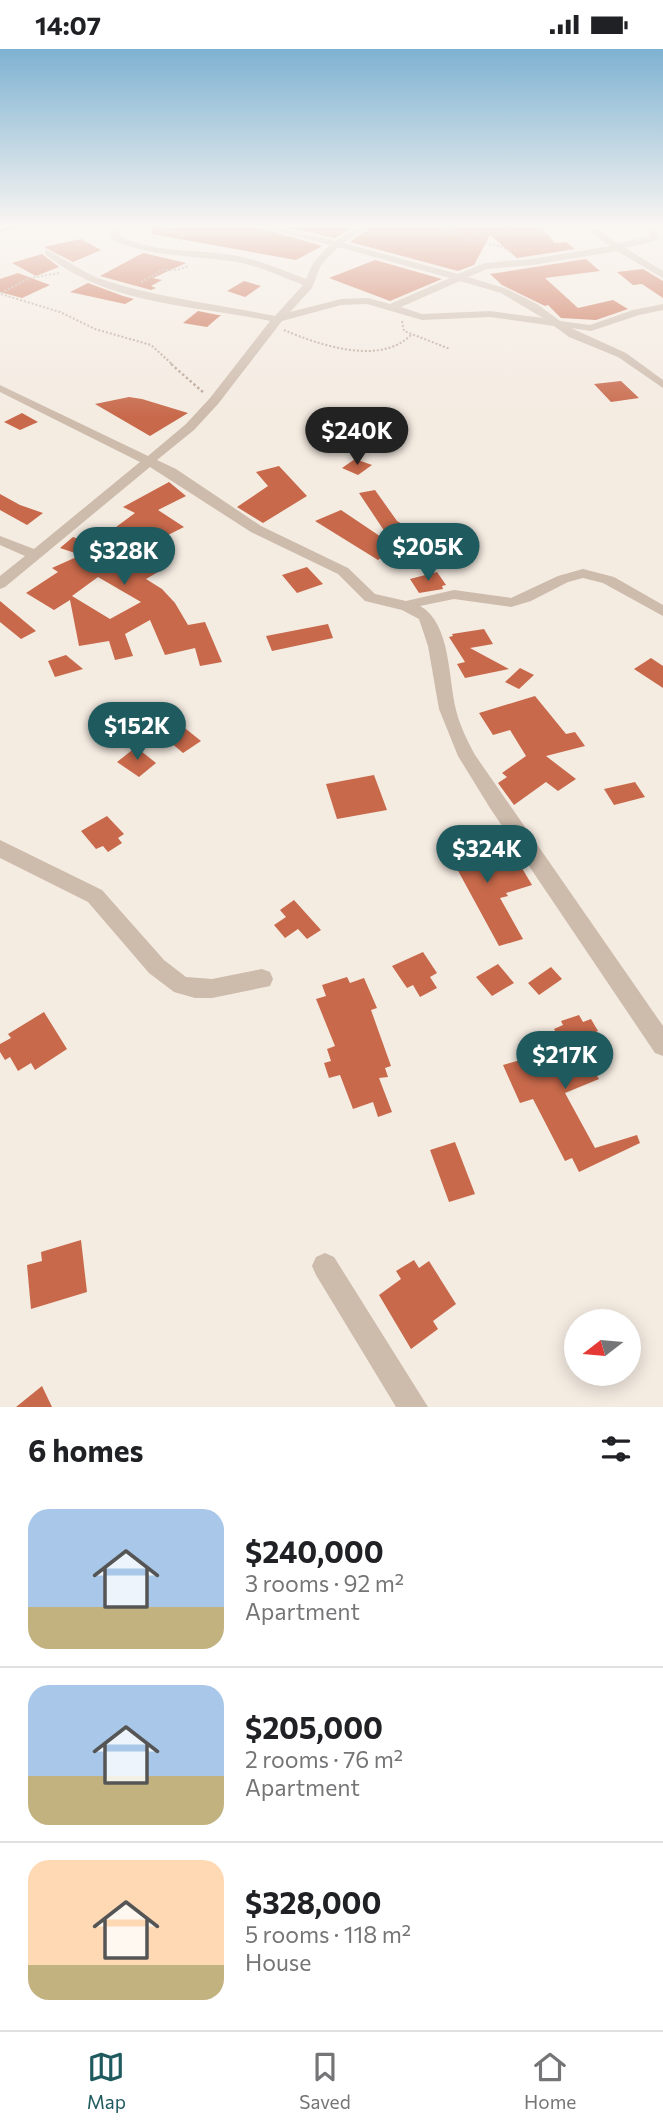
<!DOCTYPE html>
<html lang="en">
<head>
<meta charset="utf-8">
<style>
  :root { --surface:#fff; --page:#f6f6f6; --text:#202124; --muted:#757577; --line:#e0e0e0; --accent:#1f5a5e }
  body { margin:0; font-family:Commissioner,sans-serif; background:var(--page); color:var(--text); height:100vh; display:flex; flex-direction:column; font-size:26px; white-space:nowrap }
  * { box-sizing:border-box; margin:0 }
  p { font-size:23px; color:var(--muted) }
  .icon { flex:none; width:38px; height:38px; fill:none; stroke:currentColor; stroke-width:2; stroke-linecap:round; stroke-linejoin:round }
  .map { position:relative; height:1358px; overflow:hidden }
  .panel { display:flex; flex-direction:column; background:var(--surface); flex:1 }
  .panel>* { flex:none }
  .needle { width:46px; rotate:254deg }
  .buttons { position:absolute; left:564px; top:1260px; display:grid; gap:14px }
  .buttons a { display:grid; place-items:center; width:77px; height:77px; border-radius:50%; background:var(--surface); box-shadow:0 4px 18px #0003; font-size:35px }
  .price { position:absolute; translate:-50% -60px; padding:0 16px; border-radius:24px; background:var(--accent); color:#fff; font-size:23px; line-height:46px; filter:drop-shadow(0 2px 4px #0008) }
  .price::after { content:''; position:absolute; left:50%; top:42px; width:21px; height:16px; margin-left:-10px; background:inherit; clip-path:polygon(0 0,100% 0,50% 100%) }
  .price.active { background:#222; color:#fff }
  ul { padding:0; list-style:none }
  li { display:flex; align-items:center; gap:21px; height:175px; padding:0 28px }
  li+li { border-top:2px solid var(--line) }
  li span { display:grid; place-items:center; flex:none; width:196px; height:140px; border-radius:21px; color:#555 }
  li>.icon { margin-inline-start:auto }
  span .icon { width:84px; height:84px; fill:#fffc; stroke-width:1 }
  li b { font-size:30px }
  h2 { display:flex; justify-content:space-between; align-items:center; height:84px; padding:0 28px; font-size:30px }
  .status { display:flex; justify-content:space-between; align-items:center; height:49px; padding:0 35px; background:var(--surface); direction:ltr }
  .status svg { height:19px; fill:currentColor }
  .tabs { display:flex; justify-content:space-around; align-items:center; height:98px; border-top:2px solid var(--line); background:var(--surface); font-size:19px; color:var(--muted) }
  .tabs a { display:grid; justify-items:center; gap:4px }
  .tabs .active { color:var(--accent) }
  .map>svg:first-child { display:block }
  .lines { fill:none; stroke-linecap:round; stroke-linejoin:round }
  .stream { stroke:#7fb0b2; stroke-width:2.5 }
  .building { fill:#c8694b; fill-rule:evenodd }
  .path-far1 { stroke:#b9a596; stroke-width:2; stroke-dasharray:2 2; stroke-linecap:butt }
  .path { stroke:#b9a596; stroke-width:2.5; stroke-dasharray:2.5 2.5; stroke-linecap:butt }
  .minor { fill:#cdbbac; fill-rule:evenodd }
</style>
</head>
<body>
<div class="status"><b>14:07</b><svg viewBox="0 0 49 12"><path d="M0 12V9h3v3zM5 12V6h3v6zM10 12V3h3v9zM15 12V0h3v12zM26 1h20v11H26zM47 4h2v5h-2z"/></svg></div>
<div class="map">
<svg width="663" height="1358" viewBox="0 0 663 1358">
  <rect width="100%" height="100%" fill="#f4ebe1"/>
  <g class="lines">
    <path class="stream" d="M 0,182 L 16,178"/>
  </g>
  <path class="building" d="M 152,178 L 257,178 L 322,197 L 296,211 L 152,185 Z
    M 286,178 L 354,178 L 335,189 Z
    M 371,178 L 541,178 L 555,194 L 566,193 L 575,200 L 517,209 L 490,186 L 474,216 L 458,222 L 350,193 Z
    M 81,190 L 101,201 L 73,213 L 44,198 Z
    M 143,204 L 186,214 L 153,229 L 162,231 L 151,237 L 156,239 L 151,241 L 100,227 Z
    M 42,205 L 59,218 L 36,227 L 12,214 Z
    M 586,210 L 600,222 L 545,229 L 578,259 L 613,251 L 628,260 L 596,271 L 561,269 L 548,256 L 545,257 L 502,236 L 490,225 Z
    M 375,211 L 442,230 L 390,252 L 329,229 Z
    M 643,220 L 663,232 L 663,249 L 642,235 L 633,236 L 617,223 Z
    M 18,224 L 50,236 L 22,249 L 0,243 L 0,230 Z
    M 244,232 L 261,237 L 245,248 L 227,242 Z
    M 88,234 L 123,247 L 134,250 L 125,255 L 70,243 Z
    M 198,262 L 218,266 L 221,266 L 207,278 L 183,274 Z
    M 621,332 L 639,349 L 611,353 L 594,335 Z
    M 129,348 L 142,350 L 188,364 L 150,387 L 95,355 Z
    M 22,364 L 38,373 L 20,381 L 4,373 Z
    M 355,410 L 372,416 L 358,426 L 342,419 Z
    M 279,417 L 307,447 L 263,474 L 237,458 L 268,437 L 256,423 Z
    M 169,433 L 186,447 L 158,461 L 184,478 L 166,487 L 154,480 L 121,504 L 158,523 L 146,530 L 162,540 L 175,554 L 188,576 L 205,573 L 222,613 L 200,617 L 195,599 L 165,606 L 150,571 L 125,585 L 133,607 L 115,611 L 109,592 L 79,597 L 70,551 L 54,561 L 26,544 L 58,523 L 52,519 L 81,506 L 60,499 L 73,488 L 93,495 L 135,464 L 123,458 ZM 98,528 L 141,553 L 110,570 L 72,547 Z
    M 375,441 L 397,472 L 418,484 L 395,498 L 359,444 Z
    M 0,445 L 20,456 L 43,464 L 27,476 L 0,461 Z
    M 341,461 L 396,498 L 378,511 L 315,472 Z
    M 307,518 L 323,535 L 297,544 L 282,526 Z
    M 437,523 L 446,536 L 442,537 L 443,540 L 419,544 L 410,530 Z
    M 0,552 L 36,582 L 21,590 L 0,573 Z
    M 328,575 L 333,589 L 272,602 L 266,587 Z
    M 484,580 L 493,595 L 470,599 L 509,620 L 465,629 L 457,615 L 465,613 L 449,588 L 453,587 L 452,585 Z
    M 66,606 L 83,620 L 55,628 L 48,612 Z
    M 651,609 L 663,617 L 663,639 L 634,620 Z
    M 520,619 L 534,626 L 519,640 L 505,633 Z
    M 535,647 L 566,685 L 575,683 L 585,697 L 546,707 L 576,730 L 558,742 L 546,733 L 514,756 L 498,734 L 507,728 L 502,724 L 526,707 L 510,681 L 493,686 L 479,664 Z
    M 181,676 L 201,692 L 183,704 L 163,687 Z
    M 136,698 L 156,714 L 139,728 L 117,713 Z
    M 374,726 L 387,761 L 337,770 L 326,735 Z
    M 635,733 L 645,748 L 614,756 L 604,740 Z
    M 107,767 L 124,785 L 118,789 L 122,794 L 108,803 L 103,797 L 96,800 L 81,782 Z
    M 464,785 L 467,792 L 474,790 L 488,819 L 492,821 L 519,814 L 532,836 L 506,844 L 508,847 L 500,849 L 523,890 L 499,897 L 456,818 L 451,819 L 438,791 Z
    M 294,851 L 321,881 L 307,890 L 298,880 L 285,889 L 274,876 L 286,868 L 280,861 Z
    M 423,903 L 437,924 L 430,928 L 437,939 L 420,948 L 413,936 L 407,939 L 392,917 Z
    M 498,915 L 514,934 L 492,947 L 476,928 Z
    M 551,918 L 562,930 L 539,946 L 528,934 Z
    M 347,928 L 350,934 L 364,929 L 377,959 L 371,961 L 391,1017 L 385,1019 L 388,1028 L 379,1029 L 392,1063 L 378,1068 L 373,1053 L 353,1060 L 340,1026 L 329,1029 L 324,1014 L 331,1012 L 327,1000 L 335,997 L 316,950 L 326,947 L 322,936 Z
    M 44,963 L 67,1000 L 35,1021 L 31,1014 L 18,1022 L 10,1008 L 5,1011 L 0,1003 L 0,995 L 11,989 L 8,985 Z
    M 579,966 L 583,973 L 591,970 L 598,982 L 594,984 L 600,995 L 594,997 L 598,1003 L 585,1008 L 599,1030 L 565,1044 L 595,1099 L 637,1086 L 640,1094 L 579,1123 L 572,1109 L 565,1112 L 533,1050 L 520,1054 L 503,1016 L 556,1001 L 551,992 L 559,989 L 554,980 L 563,976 L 561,972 Z
    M 455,1093 L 475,1145 L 449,1153 L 430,1101 Z
    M 81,1191 L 87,1243 L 31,1260 L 27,1216 L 42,1212 L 41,1203 Z
    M 414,1211 L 419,1219 L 429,1212 L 456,1255 L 433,1272 L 438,1280 L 411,1300 L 379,1246 L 401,1230 L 396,1222 Z
    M 42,1337 L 52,1358 L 16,1358 Z"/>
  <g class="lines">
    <path class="path-far1" d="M 158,178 L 183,186 L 179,192
      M 440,178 L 470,191 L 503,198 L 510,203
      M 141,233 L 163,221 L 177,221 L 189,217
      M 1,244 L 30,229 L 59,224
      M 1,245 L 60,263 L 95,280 L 151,296 L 173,316
      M 402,272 L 404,282 L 450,300
      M 284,281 C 319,296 380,317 411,286"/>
    <path class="path" d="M 171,315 L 204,344"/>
    <path class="minor" d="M 111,178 L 119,178 L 119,187 C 155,204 194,200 232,206 C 257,210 282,221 306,230 L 313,214 L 330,196 L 260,178 L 275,178 L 335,192 L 359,178 L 369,178 L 343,194 L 458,225 L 485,214 L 532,210 L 610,197 L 584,178 L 594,178 L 618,195 L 650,187 L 648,178 L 656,178 L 658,191 L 625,199 L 663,222 L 663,229 L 617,202 L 532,216 L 487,220 L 468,228 L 507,240 L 537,255 L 560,272 L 590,276 L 633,261 L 663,255 L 663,261 L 639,266 L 591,282 L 571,279 L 626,304 L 663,331 L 663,339 L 618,308 L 569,288 L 554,277 L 490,268 L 422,271 L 367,255 L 341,256 L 282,272 L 218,355 L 194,381 L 157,411 L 176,420 L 261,477 L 348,519 L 375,545 L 406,552 L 454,541 L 511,549 L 558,527 L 583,520 L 614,528 L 663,556 L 663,567 L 603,534 L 583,529 L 568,533 L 531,552 L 511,558 L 454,550 L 420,557 C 451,574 448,629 456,661 C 460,677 467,691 475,706 L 663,977 L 663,1007 L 655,1004 L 490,759 L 458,707 L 439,660 L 428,597 L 419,570 L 402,561 L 365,552 L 338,525 L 251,483 L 150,418 L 5,538 L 0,540 L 0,527 L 25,507 L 0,496 L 0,487 L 34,500 L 140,413 L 0,343 L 0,336 L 148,407 L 186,375 L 210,349 L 270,272 C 194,256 107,256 45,205 L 45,201 C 51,201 87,226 101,230 C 157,249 217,255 275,267 L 303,236 C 280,227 255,215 230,212 C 190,206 148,208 111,190 ZM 338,198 L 450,229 L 390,255 L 368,249 L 341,250 L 290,263 L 312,239 L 321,216 ZM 460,232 L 501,244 L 543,269 L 490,262 L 422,265 L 401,258 Z
      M 0,791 L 102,841 L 164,911 L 186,928 L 212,930 L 262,920 L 270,923 L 273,930 L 270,937 L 212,949 L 195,949 L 174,943 L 149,924 L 88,853 L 0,809 Z
      M 325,1204 L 334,1208 L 428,1358 L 396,1358 L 316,1226 L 312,1217 L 316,1208 Z"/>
  </g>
  <linearGradient id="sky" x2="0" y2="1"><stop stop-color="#7eb2d2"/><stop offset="0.48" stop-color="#faf6f2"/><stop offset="1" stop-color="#faf6f2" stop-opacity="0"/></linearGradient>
  <rect width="663" height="368" fill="url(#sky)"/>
</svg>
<div class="buttons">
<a><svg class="needle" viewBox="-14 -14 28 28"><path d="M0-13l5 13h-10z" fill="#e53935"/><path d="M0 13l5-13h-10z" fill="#757577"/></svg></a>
</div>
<b class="price active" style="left:357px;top:418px">$240K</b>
<b class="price" style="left:428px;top:534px">$205K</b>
<b class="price" style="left:124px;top:538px">$328K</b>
<b class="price" style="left:137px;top:713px">$152K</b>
<b class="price" style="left:487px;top:836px">$324K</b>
<b class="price" style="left:565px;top:1042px">$217K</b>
</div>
<section class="panel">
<h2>6 homes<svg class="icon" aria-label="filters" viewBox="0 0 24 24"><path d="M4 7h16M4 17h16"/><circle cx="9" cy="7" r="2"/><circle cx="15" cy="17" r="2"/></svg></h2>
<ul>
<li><span style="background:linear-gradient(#a9c7e8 70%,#c2b280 0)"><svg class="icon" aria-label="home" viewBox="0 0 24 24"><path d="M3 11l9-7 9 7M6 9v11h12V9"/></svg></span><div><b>$240,000</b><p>3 rooms · 92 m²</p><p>Apartment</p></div></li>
<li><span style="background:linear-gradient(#a9c7e8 65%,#c2b280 0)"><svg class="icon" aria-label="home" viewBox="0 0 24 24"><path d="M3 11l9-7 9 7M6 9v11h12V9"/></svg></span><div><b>$205,000</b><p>2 rooms · 76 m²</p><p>Apartment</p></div></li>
<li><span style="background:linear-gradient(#ffd9b3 75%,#c2b280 0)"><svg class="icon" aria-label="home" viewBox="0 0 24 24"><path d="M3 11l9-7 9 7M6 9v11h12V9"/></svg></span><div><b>$328,000</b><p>5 rooms · 118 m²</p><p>House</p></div></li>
</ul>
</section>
<nav class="tabs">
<a class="active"><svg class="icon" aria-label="map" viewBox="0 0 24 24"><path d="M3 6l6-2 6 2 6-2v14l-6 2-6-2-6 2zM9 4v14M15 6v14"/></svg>Map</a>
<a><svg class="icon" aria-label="saved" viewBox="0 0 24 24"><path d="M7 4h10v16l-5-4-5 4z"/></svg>Saved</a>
<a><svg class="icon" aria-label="home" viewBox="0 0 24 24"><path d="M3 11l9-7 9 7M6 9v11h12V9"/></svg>Home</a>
</nav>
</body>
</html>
